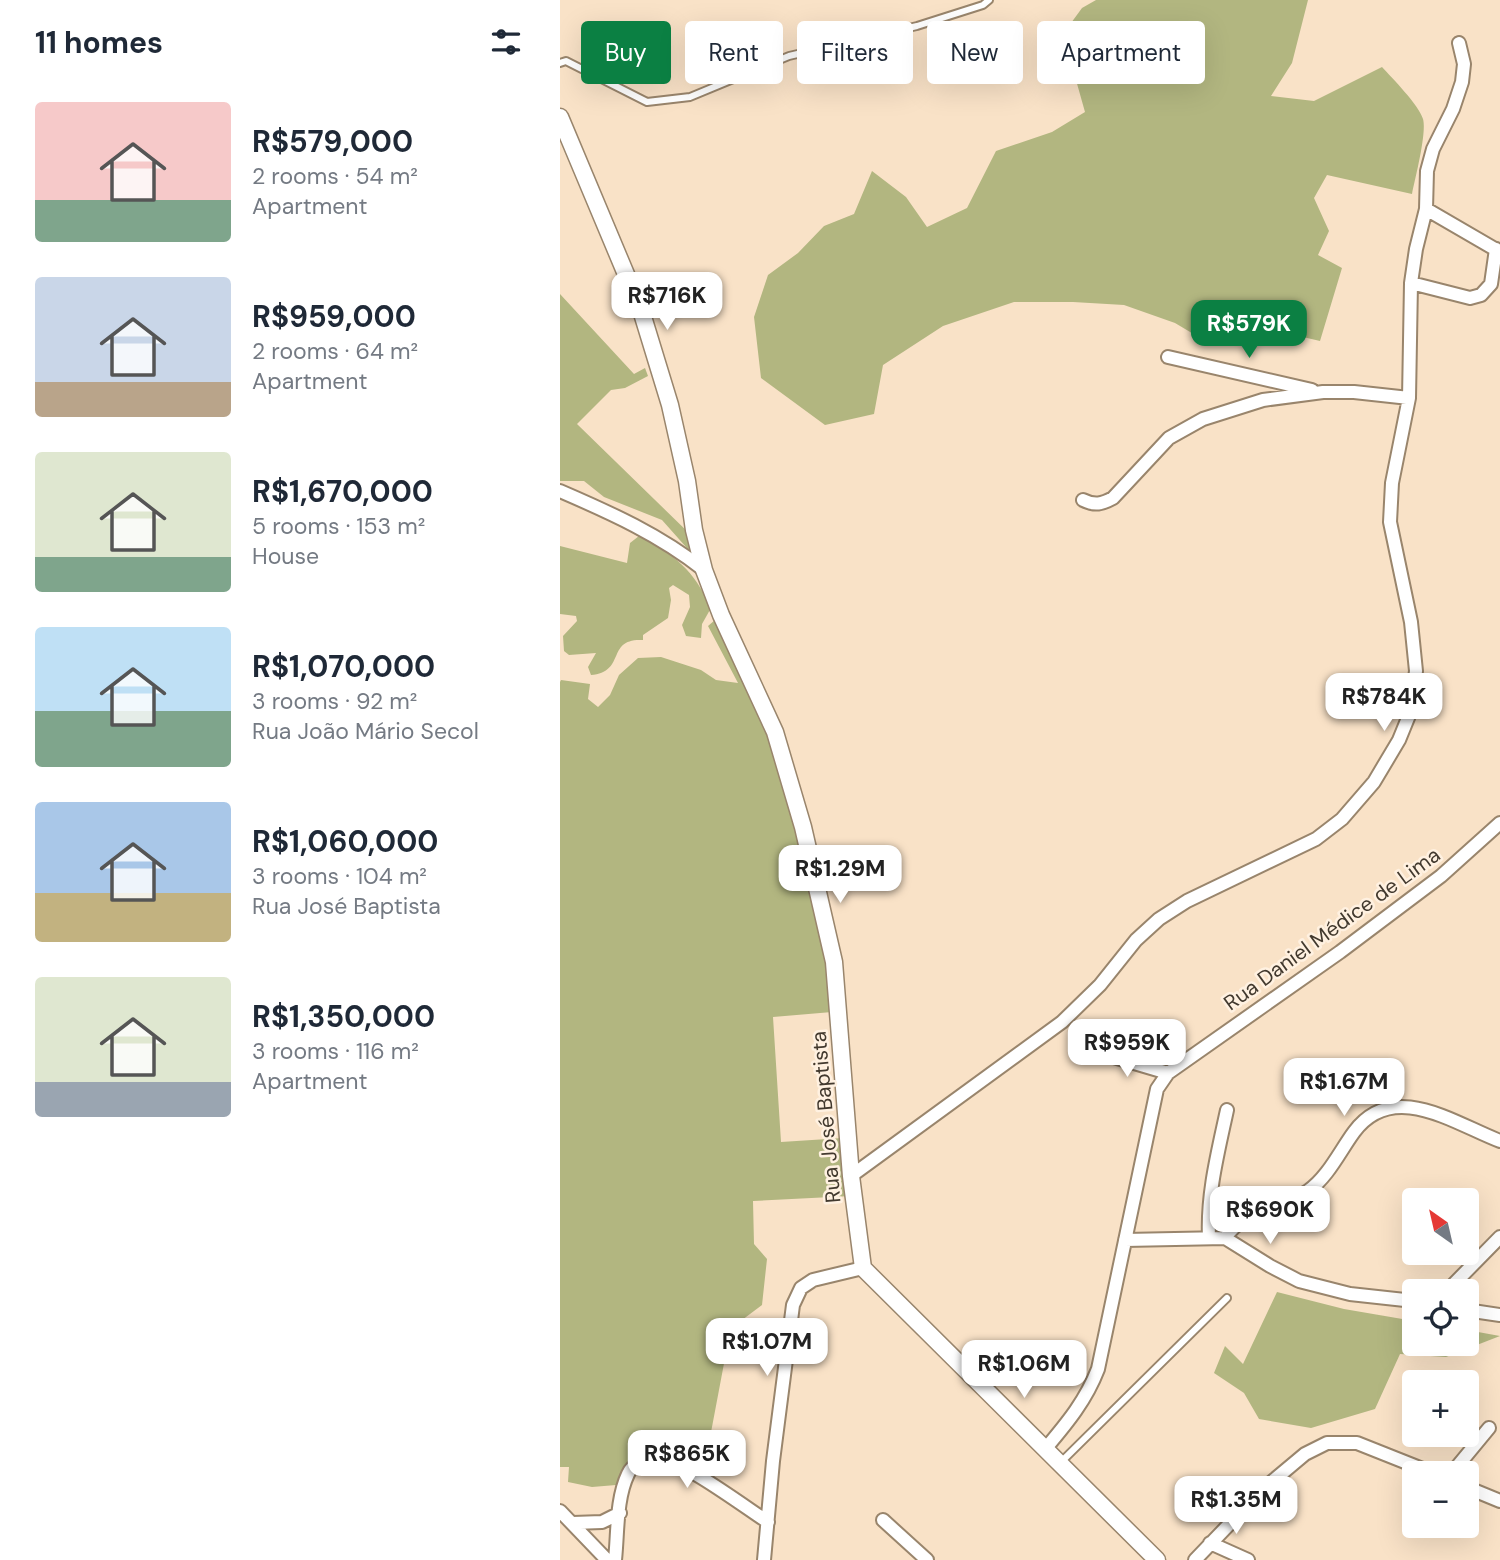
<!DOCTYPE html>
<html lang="en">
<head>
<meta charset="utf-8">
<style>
  :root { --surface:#fff; --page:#f2f2f3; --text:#1f2937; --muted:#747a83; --accent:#0b8043 }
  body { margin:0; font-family:"DM Sans",sans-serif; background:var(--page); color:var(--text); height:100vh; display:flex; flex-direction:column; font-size:26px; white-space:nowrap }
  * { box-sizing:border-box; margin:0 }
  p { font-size:23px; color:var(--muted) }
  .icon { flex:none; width:38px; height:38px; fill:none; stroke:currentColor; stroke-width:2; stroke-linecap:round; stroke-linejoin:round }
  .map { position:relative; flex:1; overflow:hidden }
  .details { display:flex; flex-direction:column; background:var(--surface); width:560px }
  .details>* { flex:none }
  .banner { position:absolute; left:21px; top:21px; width:665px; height:63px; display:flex; gap:14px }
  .needle { width:46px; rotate:326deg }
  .controls { position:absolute; left:842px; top:1188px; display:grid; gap:14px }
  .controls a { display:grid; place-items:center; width:77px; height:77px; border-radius:7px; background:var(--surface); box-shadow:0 7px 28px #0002; font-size:35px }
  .price { position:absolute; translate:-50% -60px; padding:0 16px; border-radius:14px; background:#fff; color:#222; font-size:23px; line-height:46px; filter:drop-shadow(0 2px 4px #0008) }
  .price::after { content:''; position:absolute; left:50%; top:42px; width:21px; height:16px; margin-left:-10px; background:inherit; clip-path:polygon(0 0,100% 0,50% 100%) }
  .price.active { background:var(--accent); color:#fff }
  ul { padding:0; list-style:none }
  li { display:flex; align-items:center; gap:21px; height:175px; padding:0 35px }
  li span { display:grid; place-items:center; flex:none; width:196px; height:140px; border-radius:7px; color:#555 }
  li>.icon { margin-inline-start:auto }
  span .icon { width:84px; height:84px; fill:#fffc; stroke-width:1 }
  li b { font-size:30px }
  h2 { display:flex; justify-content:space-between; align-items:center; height:84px; padding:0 35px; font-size:30px }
  .pill { padding:0 24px; border-radius:7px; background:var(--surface); box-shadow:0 7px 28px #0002; font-size:24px; line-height:63px }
  .pill.active { background:var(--accent); color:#fff }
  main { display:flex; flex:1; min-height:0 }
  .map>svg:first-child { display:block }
  .forest { fill:#b2b680 }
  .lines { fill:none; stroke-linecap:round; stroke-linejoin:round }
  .lane-casing { stroke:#99856c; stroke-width:10 }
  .street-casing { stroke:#99856c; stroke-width:16 }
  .secondary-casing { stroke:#99856c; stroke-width:19 }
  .lane { stroke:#fff; stroke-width:6 }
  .street { stroke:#fff; stroke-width:12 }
  .secondary { stroke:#fff; stroke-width:16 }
  .labels { text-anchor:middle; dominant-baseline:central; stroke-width:5; stroke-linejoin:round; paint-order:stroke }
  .street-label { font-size:21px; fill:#42392e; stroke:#fff1e1 }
</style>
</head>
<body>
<main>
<section class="details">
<h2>11 homes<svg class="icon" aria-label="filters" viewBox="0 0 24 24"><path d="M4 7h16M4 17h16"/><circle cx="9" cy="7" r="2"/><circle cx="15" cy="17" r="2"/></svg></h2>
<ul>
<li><span style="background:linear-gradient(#f6c9c9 70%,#7fa58c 0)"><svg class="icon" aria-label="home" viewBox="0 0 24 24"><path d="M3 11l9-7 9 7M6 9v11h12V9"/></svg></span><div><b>R$579,000</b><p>2 rooms · 54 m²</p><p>Apartment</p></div></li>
<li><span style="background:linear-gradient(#c9d6e8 75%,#b9a48a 0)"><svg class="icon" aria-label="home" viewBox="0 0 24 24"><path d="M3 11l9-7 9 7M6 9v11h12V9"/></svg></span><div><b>R$959,000</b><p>2 rooms · 64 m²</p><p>Apartment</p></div></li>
<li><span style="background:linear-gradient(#dfe7d0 75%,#7fa58c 0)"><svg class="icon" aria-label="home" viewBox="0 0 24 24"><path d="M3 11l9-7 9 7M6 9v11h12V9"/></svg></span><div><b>R$1,670,000</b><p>5 rooms · 153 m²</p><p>House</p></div></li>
<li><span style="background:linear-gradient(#bfe0f5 60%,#7fa58c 0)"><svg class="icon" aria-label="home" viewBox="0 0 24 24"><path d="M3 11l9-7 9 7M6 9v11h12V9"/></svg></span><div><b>R$1,070,000</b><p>3 rooms · 92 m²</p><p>Rua João Mário Secol</p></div></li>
<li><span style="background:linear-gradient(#a9c7e8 65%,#c2b280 0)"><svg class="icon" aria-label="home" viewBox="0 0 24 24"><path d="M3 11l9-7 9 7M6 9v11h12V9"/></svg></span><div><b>R$1,060,000</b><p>3 rooms · 104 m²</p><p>Rua José Baptista</p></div></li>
<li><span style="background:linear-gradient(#dfe7d0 75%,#9aa5b1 0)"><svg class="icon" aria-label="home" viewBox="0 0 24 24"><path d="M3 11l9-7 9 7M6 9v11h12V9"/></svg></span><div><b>R$1,350,000</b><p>3 rooms · 116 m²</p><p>Apartment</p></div></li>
</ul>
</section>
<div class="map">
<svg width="940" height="1560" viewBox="0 0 940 1560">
  <rect width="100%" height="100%" fill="#f9e2c7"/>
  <path class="forest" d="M 536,0 L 748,0 L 732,63 L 711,96 L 754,101 L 822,67 C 832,78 859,105 863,119 C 867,133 855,179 852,194 L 767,175 L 754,198 L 769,231 L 758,255 L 782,268 L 760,341 L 688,324 L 652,345 L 615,323 L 564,305 L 513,302 L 454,302 L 383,326 L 323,365 L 314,414 L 265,425 L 201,378 L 194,317 L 208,275 L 238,253 L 264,226 L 294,214 L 312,171 L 346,197 L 367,227 L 407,208 L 436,151 L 492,132 L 525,112 L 503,34 L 522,8 Z
    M 0,294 L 74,374 L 85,368 L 88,376 L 65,388 L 51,390 L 17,424 L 133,537 L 134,556 L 102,520 L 44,497 L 24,481 L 0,481 Z
    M 79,536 C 116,556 133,569 151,608 L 142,624 L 141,638 L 126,636 L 122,625 L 130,607 L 129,595 L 113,585 L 109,588 L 111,600 L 108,618 L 83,635 L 83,640 C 45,638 67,672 31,675 L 28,667 L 36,653 L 9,655 L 4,651 L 3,636 L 17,621 L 16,616 L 0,614 L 0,546 L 67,563 L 70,543 Z
    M 155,620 L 198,709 L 227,787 L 268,964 L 272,1012 L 213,1017 L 221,1142 L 283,1138 L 291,1196 L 193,1201 L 194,1244 L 207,1259 L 202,1305 L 178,1323 L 169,1337 L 145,1464 L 112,1450 L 79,1454 L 62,1470 L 56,1485 L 32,1487 L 8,1482 L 9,1467 L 0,1467 L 0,682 L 1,680 L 30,684 L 28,699 L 38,707 L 50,695 L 59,675 L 78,658 L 101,657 L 141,670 L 156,680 L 178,683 L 148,626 Z
    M 717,1292 L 784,1309 L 854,1321 L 854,1344 L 906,1344 L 907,1330 L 940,1336 L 886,1357 L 840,1354 L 815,1409 L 751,1428 L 699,1419 L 684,1393 L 654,1373 L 665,1346 L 683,1364 Z"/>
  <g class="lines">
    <defs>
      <path id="lane" d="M 0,63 L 6,61 L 87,102 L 130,97 L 229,56 L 357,26 L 423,5 L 429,0
        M 501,1462 L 667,1298"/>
      <path id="street" d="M 866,209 L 940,252
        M 851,283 L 910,298 L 921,295 L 931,284 L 936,249
        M 608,357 L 752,390
        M 0,491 C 51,513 100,535 144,570
        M 523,500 C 535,506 542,504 553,498 L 609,438 L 643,419 L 703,400 L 763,392 L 794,392 L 849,398
        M 537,1052 L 608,1073
        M 291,1176 L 502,1022 L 540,985 L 576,940 L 599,919 L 627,901 L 756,839 L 782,819 L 814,782 L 839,740 L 850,713 L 856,671 L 851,622 L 830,522 L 832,483 L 849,398 L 851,283 L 856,249 L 866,209 L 867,171 L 873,149 L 893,109 L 902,82 L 904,64 L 899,43
        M 649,1237 C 647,1194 658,1152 667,1110
        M 665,1238 C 685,1208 721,1210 748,1191 C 768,1177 780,1151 794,1132 C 833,1079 895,1124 940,1141
        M 565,1240 L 665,1238 L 710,1266 L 739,1281 L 790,1294 L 854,1301
        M 886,1292 L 940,1237
        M 906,1310 L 940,1315
        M 486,1448 C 508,1422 526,1400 538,1369 L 597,1089 L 608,1073 L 780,952 L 881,876 L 940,823
        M 891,1474 L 929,1428
        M 906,1487 L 940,1501
        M 0,1511 L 47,1560
        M 323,1520 L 367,1560
        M 13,1523 L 42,1522 L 60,1513
        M 650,1543 L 688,1560
        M 55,1560 C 58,1532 56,1499 68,1474 C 73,1463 88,1456 100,1458 C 123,1461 185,1507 208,1522
        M 204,1560 L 213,1461 L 233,1305 L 241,1288 L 253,1280 L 303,1268
        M 635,1560 L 702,1490 L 745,1454 L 767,1443 L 797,1443 L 875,1474"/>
      <path id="secondary" d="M 0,117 L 81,310 L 110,405 L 127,481 L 134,530 L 144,570 L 161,615 L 215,732 L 243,827 L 274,962 L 291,1176 L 303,1268 L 597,1560"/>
    </defs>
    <use href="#lane" class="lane-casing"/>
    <use href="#street" class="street-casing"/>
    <use href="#secondary" class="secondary-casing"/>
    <use href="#lane" class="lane"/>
    <use href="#street" class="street"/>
    <use href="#secondary" class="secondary"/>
  </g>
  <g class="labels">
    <g class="street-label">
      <text transform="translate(772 929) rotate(-36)">Rua Daniel Médice de Lima</text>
      <text transform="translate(266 1117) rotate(-95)">Rua José Baptista</text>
    </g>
  </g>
</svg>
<div class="controls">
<a><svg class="needle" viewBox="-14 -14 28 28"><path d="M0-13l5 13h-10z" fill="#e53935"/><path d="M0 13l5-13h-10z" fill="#747a83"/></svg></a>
<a><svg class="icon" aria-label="locate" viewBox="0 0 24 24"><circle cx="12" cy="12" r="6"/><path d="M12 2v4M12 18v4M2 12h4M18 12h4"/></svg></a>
<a>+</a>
<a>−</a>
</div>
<b class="price" style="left:107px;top:332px">R$716K</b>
<b class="price active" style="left:689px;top:360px">R$579K</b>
<b class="price" style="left:824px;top:733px">R$784K</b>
<b class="price" style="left:280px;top:905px">R$1.29M</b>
<b class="price" style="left:567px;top:1079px">R$959K</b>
<b class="price" style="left:784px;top:1118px">R$1.67M</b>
<b class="price" style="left:710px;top:1246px">R$690K</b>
<b class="price" style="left:207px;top:1378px">R$1.07M</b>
<b class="price" style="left:464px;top:1400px">R$1.06M</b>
<b class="price" style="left:127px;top:1490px">R$865K</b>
<b class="price" style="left:676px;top:1536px">R$1.35M</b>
<div class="banner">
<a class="pill active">Buy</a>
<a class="pill">Rent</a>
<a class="pill">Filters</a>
<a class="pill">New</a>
<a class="pill">Apartment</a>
</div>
</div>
</main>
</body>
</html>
